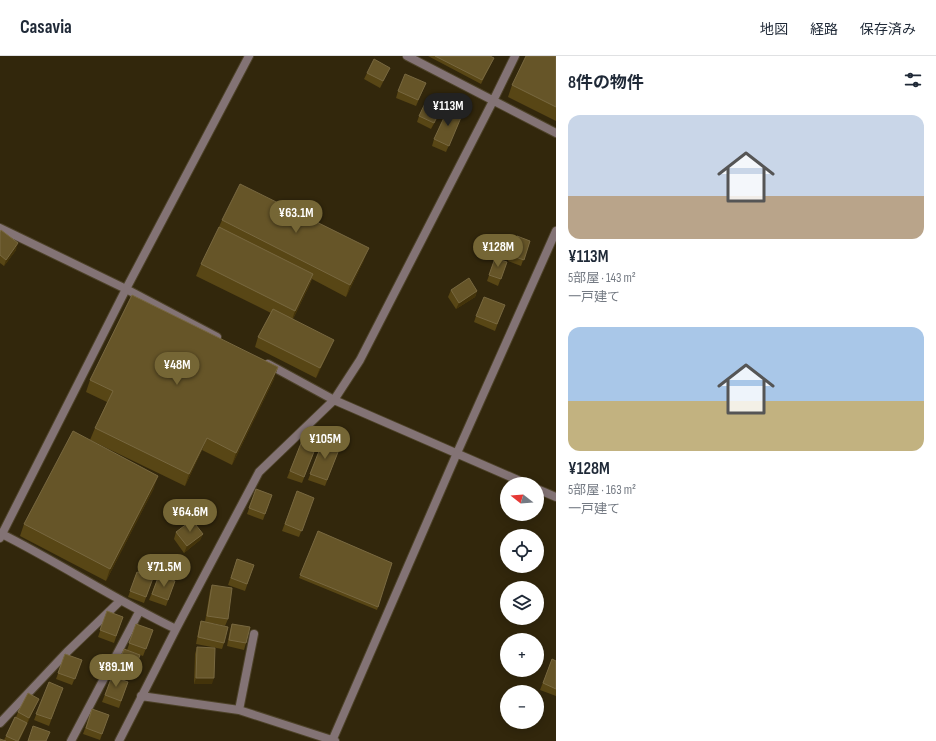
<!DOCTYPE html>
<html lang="ja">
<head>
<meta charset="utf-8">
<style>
  :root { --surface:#fff; --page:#f2f2f3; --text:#1f2937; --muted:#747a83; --line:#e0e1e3; --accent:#756635 }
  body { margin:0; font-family:"Sofia Sans Condensed","Noto Sans JP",sans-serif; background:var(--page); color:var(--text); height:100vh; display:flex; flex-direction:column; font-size:15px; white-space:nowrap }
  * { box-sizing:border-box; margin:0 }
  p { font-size:13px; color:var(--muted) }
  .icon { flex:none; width:22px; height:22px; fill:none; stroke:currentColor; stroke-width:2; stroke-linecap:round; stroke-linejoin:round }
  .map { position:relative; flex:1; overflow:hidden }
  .sheet { display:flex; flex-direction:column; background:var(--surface); width:380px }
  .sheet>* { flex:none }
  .needle { width:26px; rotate:287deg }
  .controls { position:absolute; left:500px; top:421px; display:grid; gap:8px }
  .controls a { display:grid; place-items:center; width:44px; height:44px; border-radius:50%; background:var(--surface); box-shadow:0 2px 10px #0003; font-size:20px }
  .price { position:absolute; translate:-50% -34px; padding:0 9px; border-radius:14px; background:var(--accent); color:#fff; font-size:13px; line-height:26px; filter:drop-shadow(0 1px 2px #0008) }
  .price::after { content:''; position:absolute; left:50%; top:24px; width:12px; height:9px; margin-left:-6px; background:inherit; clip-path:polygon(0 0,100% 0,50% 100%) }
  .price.on { background:#222; color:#fff }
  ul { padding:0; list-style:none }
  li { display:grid; align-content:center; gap:8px; height:212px; padding:0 12px }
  li span { display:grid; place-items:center; height:124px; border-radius:12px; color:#555 }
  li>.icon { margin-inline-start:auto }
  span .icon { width:72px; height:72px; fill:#fffc; stroke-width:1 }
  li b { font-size:17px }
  h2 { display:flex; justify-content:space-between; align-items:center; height:48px; padding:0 12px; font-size:17px }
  header { display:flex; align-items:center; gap:24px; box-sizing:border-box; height:56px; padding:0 20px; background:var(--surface); border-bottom:1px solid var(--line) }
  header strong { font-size:19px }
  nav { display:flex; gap:22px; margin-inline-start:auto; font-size:14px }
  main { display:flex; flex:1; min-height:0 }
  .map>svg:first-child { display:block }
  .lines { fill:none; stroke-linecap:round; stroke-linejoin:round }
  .minor-casing { stroke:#4d4229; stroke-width:10 }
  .minor { stroke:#837375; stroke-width:8 }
  .wall { fill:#584615 }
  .shaded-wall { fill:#43330a }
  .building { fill:#665528; stroke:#786840 }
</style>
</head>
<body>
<header>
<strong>Casavia</strong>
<nav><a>地図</a><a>経路</a><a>保存済み</a></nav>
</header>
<main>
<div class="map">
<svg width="556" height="685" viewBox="0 0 556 685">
  <rect width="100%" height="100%" fill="#32270c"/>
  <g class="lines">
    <defs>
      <path id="minor" d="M 407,0 L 556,77
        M 0,172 L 126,233 L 217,281
        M 268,308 L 334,344 L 527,428
        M 537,433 L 556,441
        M 0,477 C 60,507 115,544 176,573
        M 0,482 L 126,233 L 249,0
        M 141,640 L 239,654 L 335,685
        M 239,654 L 254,578
        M 0,667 L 67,596 L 120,545
        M 71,685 L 139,556
        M 119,685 L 176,573 L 259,416 L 334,344 L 360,304 L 493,45 L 515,0
        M 332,685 L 457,397 L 556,175"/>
    </defs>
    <use href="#minor" class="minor-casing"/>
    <use href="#minor" class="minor"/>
  </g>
  <path class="wall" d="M 428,0 L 490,0 L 494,2 L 481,28 Z
    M 556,0 L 556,65 L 508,41 L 512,29 Z
    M 367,17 L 387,18 L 380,32 L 364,23 Z
    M 426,27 L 416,50 L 396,42 L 398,35 Z
    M 441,55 L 431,73 L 417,66 L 419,60 Z
    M 462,59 L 446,96 L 432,90 L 434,83 Z
    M 222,164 L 364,204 L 346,241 L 312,223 L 309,230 L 293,263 L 330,293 L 316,322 L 255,291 L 258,281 L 271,257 L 196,220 L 201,208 L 219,171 Z
    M 0,176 L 16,194 L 4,210 L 0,207 Z
    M 517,180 L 530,185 L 521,210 L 508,205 Z
    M 495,202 L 507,206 L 498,230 L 487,225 Z
    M 451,234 L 477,235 L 475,241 L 456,253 L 448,241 Z
    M 502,256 L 495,275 L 474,266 L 476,260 Z
    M 274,323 L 232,409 L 202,394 L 185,430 L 90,384 L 95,372 L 107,346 L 86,336 L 90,324 Z
    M 307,372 L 321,378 L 302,427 L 287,422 Z
    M 323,385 L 340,391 L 325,430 L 308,424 Z
    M 154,432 L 106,525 L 20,480 L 24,468 Z
    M 256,433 L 272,439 L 263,464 L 247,458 Z
    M 297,435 L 314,442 L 299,481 L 282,475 Z
    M 318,475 L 392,507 L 377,554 L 299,522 Z
    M 176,476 L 203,478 L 200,484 L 184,497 L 174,483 Z
    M 237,503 L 254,509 L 245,535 L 228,529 Z
    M 137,516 L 153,522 L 144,547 L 128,541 Z
    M 159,519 L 175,525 L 166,550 L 149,544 Z
    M 212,529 L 228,563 L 225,570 L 212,567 L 224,587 L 222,593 L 196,588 L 199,572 L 201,565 L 205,566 L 210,535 Z
    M 107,555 L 123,561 L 114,587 L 98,581 Z
    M 136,568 L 153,574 L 143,600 L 127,594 Z
    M 232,568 L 246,587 L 244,594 L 227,590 L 230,574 Z
    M 197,591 L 212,628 L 194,628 L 195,598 Z
    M 124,593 L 140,599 L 131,624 L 115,618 Z
    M 65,598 L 82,604 L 72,629 L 56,623 Z
    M 552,603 L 556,605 L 556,640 L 540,634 Z
    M 112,620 L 128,626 L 119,652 L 102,646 Z
    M 49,626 L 63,632 L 49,670 L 34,664 Z
    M 39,643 L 36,649 L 27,668 L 19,685 L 0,685 L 4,684 L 6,680 L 16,661 L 18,656 Z
    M 92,653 L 109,659 L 100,684 L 83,678 Z"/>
  <path class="shaded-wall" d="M 443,48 L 441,55 L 431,73 L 434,67 Z
    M 18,187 L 16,194 L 4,210 L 6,204 Z
    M 369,192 L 364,204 L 346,241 L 350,229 Z
    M 313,218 L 309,230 L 291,267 L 295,255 Z
    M 477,235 L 475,241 L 456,253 L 459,247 Z
    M 334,284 L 330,293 L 316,322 L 320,312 Z
    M 278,311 L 274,323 L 232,409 L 236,397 Z
    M 207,382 L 202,394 L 185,430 L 189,418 Z
    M 158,420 L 154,432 L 106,525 L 110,513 Z
    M 203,478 L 200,484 L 184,497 L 187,490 Z
    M 196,622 L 214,622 L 212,628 L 194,628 Z
    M 39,643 L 36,649 L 27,668 L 29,662 Z
    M 27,667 L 25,673 L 19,685 L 18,685 Z"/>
  <path class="building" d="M 435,0 L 490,0 L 494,2 L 482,24 Z
    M 526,0 L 556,0 L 556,51 L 512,29 Z
    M 374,3 L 390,12 L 383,25 L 367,17 Z
    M 405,18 L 426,27 L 418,44 L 398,35 Z
    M 428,41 L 443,48 L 434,67 L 419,60 Z
    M 448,53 L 462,59 L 449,90 L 434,83 Z
    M 240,128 L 369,192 L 350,229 L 222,164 Z
    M 219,171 L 313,218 L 295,255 L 201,208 Z
    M 1,174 L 18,187 L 6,204 L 0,199 L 0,176 Z
    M 517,180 L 530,185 L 524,204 L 510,199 Z
    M 495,202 L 507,206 L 501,223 L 489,219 Z
    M 469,222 L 477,235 L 459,247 L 451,234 Z
    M 132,239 L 278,311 L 236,397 L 207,382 L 189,418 L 95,372 L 113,335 L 90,324 Z
    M 484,241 L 505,249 L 497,268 L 476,260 Z
    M 273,253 L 334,284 L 320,312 L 258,281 Z
    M 307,372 L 321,378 L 304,421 L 290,415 Z
    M 73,375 L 158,420 L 110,513 L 24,468 Z
    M 323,385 L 340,391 L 327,424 L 310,418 Z
    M 256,433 L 272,439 L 265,458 L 249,452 Z
    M 297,435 L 314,442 L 302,475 L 285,468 Z
    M 192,464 L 203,478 L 187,490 L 176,476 Z
    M 318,475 L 392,507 L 378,551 L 300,519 Z
    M 237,503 L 254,509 L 247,528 L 231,522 Z
    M 137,516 L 153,522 L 146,541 L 130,535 Z
    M 159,519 L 175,525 L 168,544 L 152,538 Z
    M 212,529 L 232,532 L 228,563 L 207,560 Z
    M 107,555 L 123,561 L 116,580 L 100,574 Z
    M 201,565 L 228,571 L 224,587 L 198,581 Z
    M 136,568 L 153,574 L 146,593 L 129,587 Z
    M 232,568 L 250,571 L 246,587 L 229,584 Z
    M 197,591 L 215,592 L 214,622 L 196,622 Z
    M 124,593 L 140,599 L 133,618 L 117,612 Z
    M 65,598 L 82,604 L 75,623 L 58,617 Z
    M 552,603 L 556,605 L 556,633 L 543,627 Z
    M 112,620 L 128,626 L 121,645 L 105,639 Z
    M 49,626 L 63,632 L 51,663 L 36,658 Z
    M 28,637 L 39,643 L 29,662 L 18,656 Z
    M 92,653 L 109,659 L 102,678 L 86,672 Z
    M 15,661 L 27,667 L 18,685 L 17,685 L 6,680 Z
    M 33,670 L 50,676 L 46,685 L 28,685 Z
    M 0,683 L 6,685 L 0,685 Z"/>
</svg>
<div class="controls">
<a><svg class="needle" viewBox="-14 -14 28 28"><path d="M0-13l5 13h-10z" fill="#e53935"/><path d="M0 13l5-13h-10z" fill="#747a83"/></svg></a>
<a><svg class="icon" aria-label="locate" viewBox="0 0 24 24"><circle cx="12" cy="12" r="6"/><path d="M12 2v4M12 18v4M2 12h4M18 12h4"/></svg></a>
<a><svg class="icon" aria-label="layers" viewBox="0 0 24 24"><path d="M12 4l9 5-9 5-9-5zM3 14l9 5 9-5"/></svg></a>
<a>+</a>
<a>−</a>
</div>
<b class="price on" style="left:448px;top:71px">¥113M</b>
<b class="price" style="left:296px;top:178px">¥63.1M</b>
<b class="price" style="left:498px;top:212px">¥128M</b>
<b class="price" style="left:177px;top:330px">¥48M</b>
<b class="price" style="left:325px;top:404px">¥105M</b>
<b class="price" style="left:190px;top:477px">¥64.6M</b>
<b class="price" style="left:164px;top:532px">¥71.5M</b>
<b class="price" style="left:116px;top:632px">¥89.1M</b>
</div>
<section class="sheet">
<h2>8件の物件<svg class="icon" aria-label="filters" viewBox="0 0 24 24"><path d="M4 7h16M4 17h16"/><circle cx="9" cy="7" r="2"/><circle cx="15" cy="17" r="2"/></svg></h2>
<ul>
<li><span style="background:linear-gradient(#c9d6e8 65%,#b9a48a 0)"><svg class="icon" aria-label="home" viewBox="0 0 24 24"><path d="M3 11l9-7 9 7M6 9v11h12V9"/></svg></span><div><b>¥113M</b><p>5部屋 · 143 m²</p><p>一戸建て</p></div></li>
<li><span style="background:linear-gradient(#a9c7e8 60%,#c2b280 0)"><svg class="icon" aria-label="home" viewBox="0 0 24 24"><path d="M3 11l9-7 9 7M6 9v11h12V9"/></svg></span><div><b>¥128M</b><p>5部屋 · 163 m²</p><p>一戸建て</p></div></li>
</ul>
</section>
</main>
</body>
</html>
